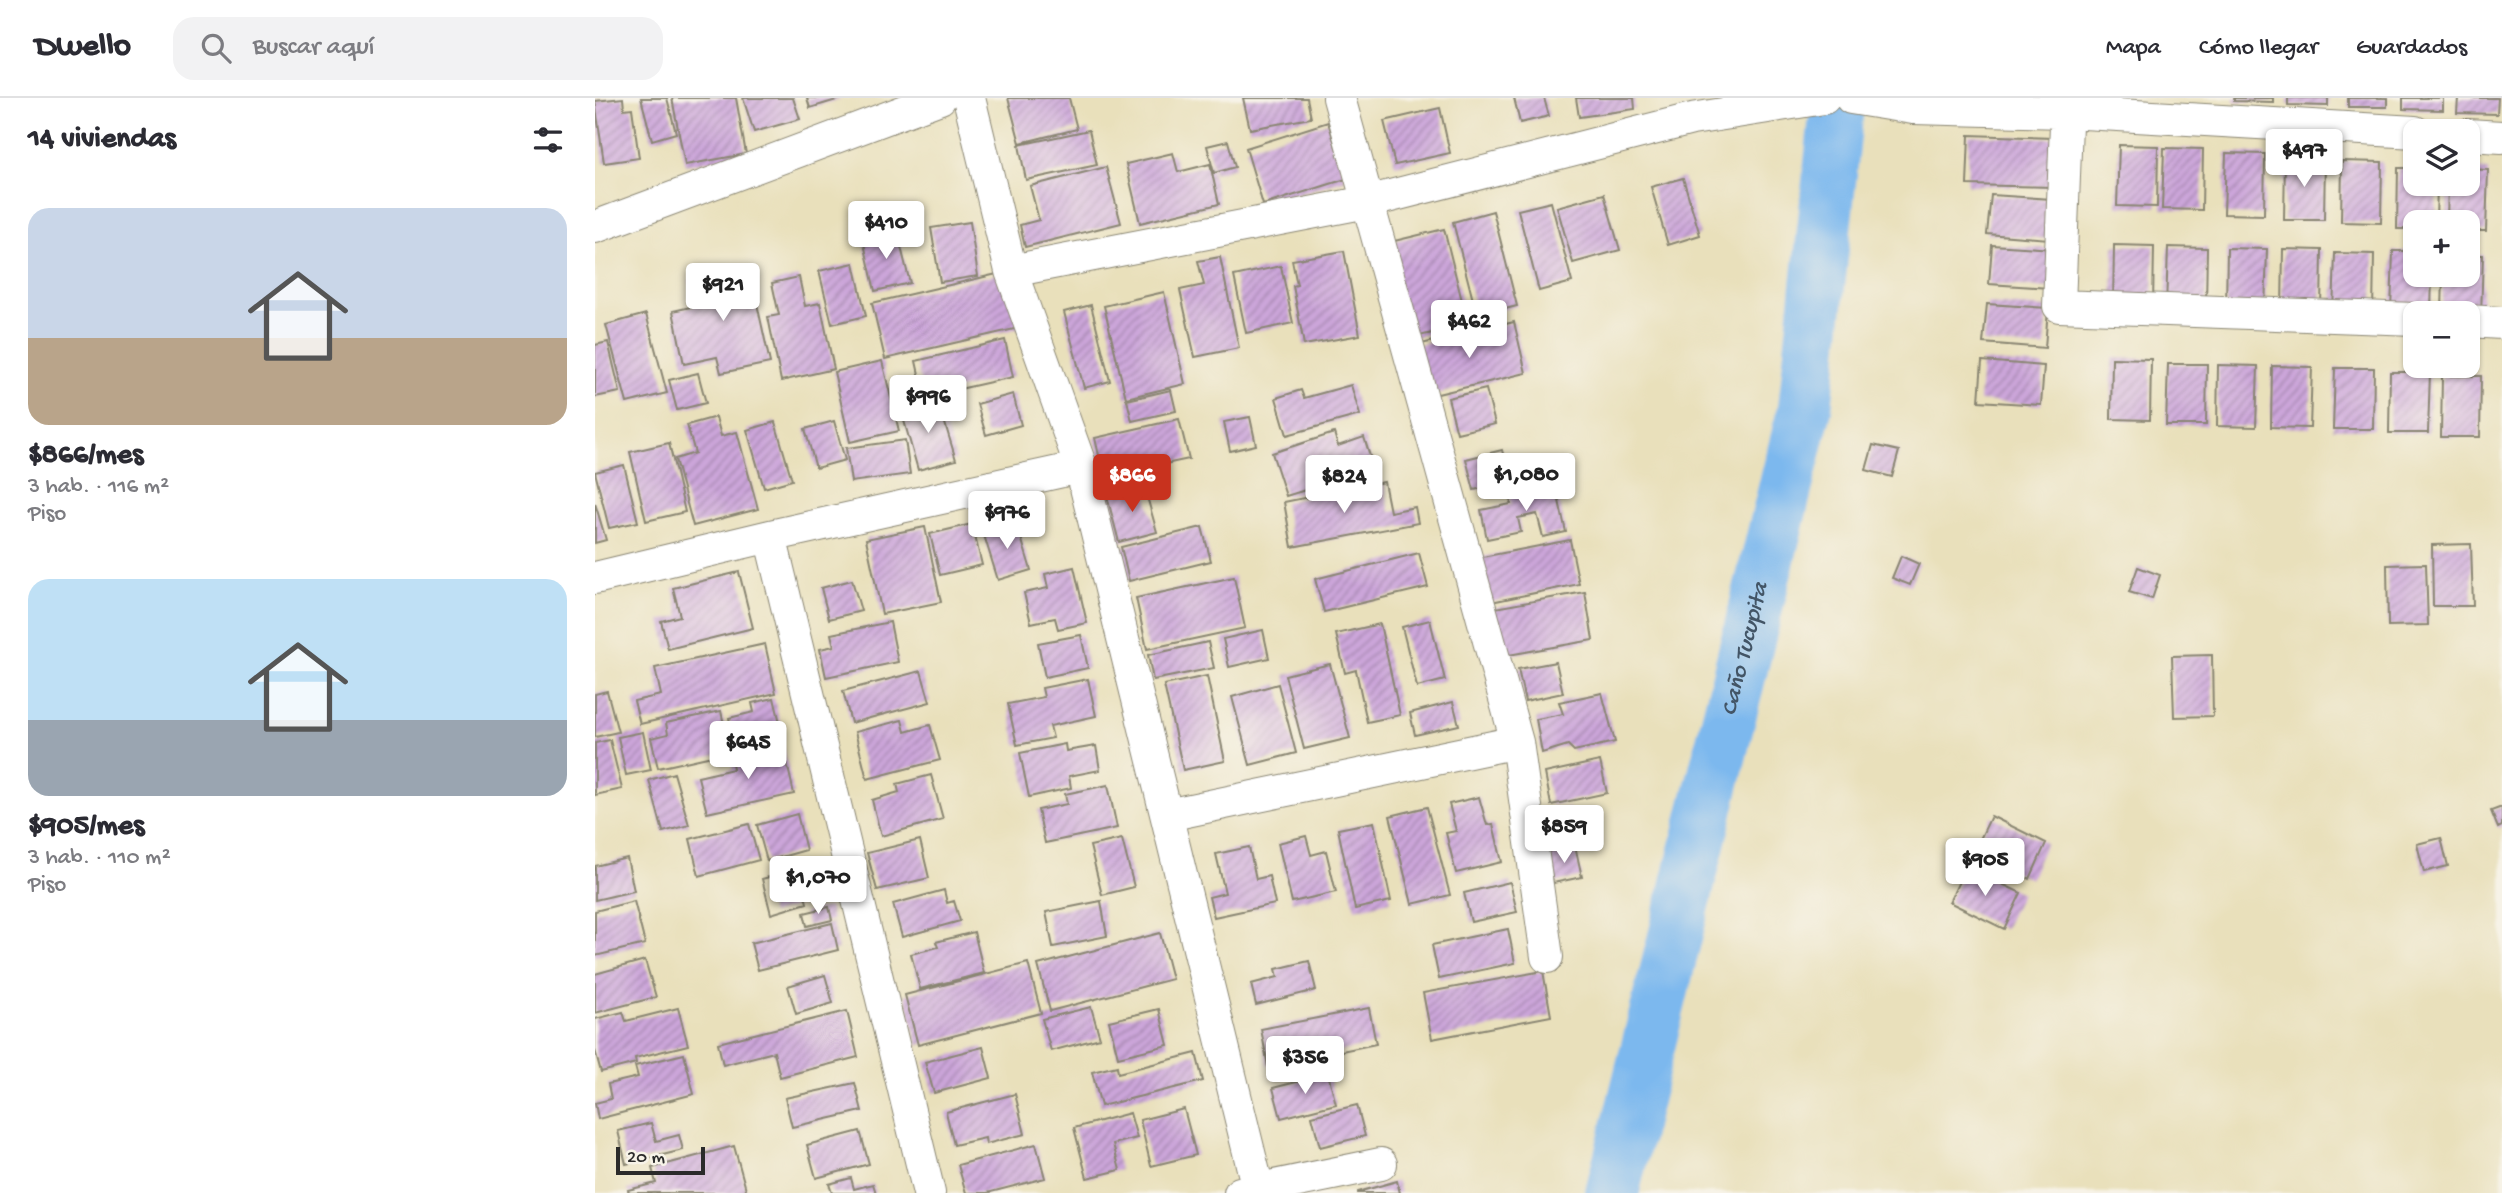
<!DOCTYPE html>
<html lang="es">
<head>
<meta charset="utf-8">
<style>
  :root { --surface:#fff; --page:#f2f2f3; --text:#2b2b33; --muted:#7c7c81; --line:#e1e1e2; --accent:#c8321e }
  body { margin:0; font-family:"Gochi Hand",sans-serif; background:var(--page); color:var(--text); height:100vh; display:flex; flex-direction:column; font-size:26px; white-space:nowrap }
  * { box-sizing:border-box; margin:0 }
  p { font-size:23px; color:var(--muted) }
  .icon { flex:none; width:38px; height:38px; fill:none; stroke:currentColor; stroke-width:2; stroke-linecap:round; stroke-linejoin:round }
  .map { position:relative; flex:1; overflow:hidden }
  .side { display:flex; flex-direction:column; background:var(--surface); width:595px }
  .side>* { flex:none }
  .fabs { position:absolute; left:1808px; top:21px; display:grid; gap:14px }
  .fabs a { display:grid; place-items:center; width:77px; height:77px; border-radius:14px; background:var(--surface); box-shadow:0 2px 5px #0004; font-size:35px }
  .scale { position:absolute; left:21px; bottom:18px; width:89px; box-sizing:border-box; padding-left:7px; border:4px solid #2b2b2b; border-top:0; font-size:19px; line-height:24px; white-space:nowrap; color:#2b2b2b; -webkit-text-stroke:5px #f7f3e8; paint-order:stroke }
  .price { position:absolute; translate:-50% -60px; padding:0 16px; border-radius:7px; background:#fff; color:#222; font-size:23px; line-height:46px; filter:drop-shadow(0 2px 4px #0008) }
  .price::after { content:''; position:absolute; left:50%; top:42px; width:21px; height:16px; margin-left:-10px; background:inherit; clip-path:polygon(0 0,100% 0,50% 100%) }
  .price.on { background:var(--accent); color:#fff }
  ul { padding:0; list-style:none }
  li { display:grid; align-content:center; gap:14px; height:371px; padding:0 28px }
  li span { display:grid; place-items:center; height:217px; border-radius:21px; color:#555 }
  li>.icon { margin-inline-start:auto }
  span .icon { width:126px; height:126px; fill:#fffc; stroke-width:1 }
  li b { font-size:30px }
  h2 { display:flex; justify-content:space-between; align-items:center; height:84px; padding:0 28px; font-size:30px }
  header { display:flex; align-items:center; gap:42px; box-sizing:border-box; height:98px; padding:0 35px; background:var(--surface); border-bottom:2px solid var(--line) }
  header strong { font-size:33px }
  nav { display:flex; gap:38px; margin-inline-start:auto; font-size:24px }
  .search { width:490px; height:63px; background:var(--page); display:flex; align-items:center; gap:18px; box-sizing:border-box; padding:0 24px; border-radius:21px; color:var(--muted); font-size:26px }
  main { display:flex; flex:1; min-height:0 }
  .map>svg:first-child { display:block }
  .lines { fill:none; stroke-linecap:round; stroke-linejoin:round }
  .river { stroke:#7bb8ee; stroke-width:54 }
  .building { fill:url(#building-hatch) }
  .street-casing { stroke:#8a8673; stroke-width:34 }
  .street { stroke:#fff; stroke-width:32 }
  .labels { text-anchor:middle; dominant-baseline:central; stroke-width:7; stroke-linejoin:round; paint-order:stroke }
  .water-label { font-size:24px; font-style:italic; fill:#435566; stroke:#f7f3e8 }
</style>
</head>
<body>
<header>
<strong>Dwello</strong>
<div class="search"><svg class="icon" aria-label="search" viewBox="0 0 24 24"><circle cx="10" cy="10" r="6"/><path d="M15 15l6 6"/></svg>Buscar aquí</div>
<nav><a>Mapa</a><a>Cómo llegar</a><a>Guardados</a></nav>
</header>
<main>
<section class="side">
<h2>14 viviendas<svg class="icon" aria-label="filters" viewBox="0 0 24 24"><path d="M4 7h16M4 17h16"/><circle cx="9" cy="7" r="2"/><circle cx="15" cy="17" r="2"/></svg></h2>
<ul>
<li><span style="background:linear-gradient(#c9d6e8 60%,#b9a48a 0)"><svg class="icon" aria-label="home" viewBox="0 0 24 24"><path d="M3 11l9-7 9 7M6 9v11h12V9"/></svg></span><div><b>$866/mes</b><p>3 hab. · 116 m²</p><p>Piso</p></div></li>
<li><span style="background:linear-gradient(#bfe0f5 65%,#9aa5b1 0)"><svg class="icon" aria-label="home" viewBox="0 0 24 24"><path d="M3 11l9-7 9 7M6 9v11h12V9"/></svg></span><div><b>$905/mes</b><p>3 hab. · 110 m²</p><p>Piso</p></div></li>
</ul>
</section>
<div class="map">
<svg width="1907" height="1095" viewBox="0 0 1907 1095">
  <defs>
    <pattern id="building-hatch" width="6" height="6" patternUnits="userSpaceOnUse" patternTransform="scale(1.75)"><rect width="6" height="6" fill="#cca6da"/><path d="M-1 1l2-2M0 6l6-6M5 7l2-2" fill="none" stroke="#a687b1"/></pattern>
  </defs>
  <rect width="100%" height="100%" fill="#f7f3e8"/>
  <filter id="ink" filterUnits="userSpaceOnUse"><feTurbulence type="fractalNoise" baseFrequency=".0143" numOctaves="2"/><feDisplacementMap in="SourceGraphic" scale="14" xChannelSelector="R" yChannelSelector="G"/><feConvolveMatrix kernelMatrix="1 2 1 2 8 2 1 2 1" color-interpolation-filters="sRGB"/></filter>
  <filter id="wash" filterUnits="userSpaceOnUse"><feTurbulence type="fractalNoise" baseFrequency=".00686" numOctaves="4" result="noise"/><feDisplacementMap in="SourceGraphic" scale="28" xChannelSelector="R" yChannelSelector="G"/><feGaussianBlur stdDeviation="1.57" result="paint"/><feColorMatrix in="noise" values="0 0 0 0 0 0 0 0 0 0 0 0 0 0 0 0 0 1.4 0 .05"/><feComposite in="paint" operator="in"/></filter>
  <g filter="url(#wash)">
    <rect width="100%" height="100%" fill="#e9e0bb"/>
    <g class="lines">
      <path class="river" id="s1" d="M 1017,1095 L 1210,310 L 1243,0"/>
    </g>
    <g id="blocks">
      <path class="building" d="M 28,0 L 29,11 L 37,10 L 44,60 L 9,65 L 0,3 Z
        M 46,0 L 72,0 L 81,35 L 57,42 Z
        M 77,0 L 141,0 L 151,56 L 90,67 Z
        M 148,0 L 198,0 L 205,21 L 159,34 Z
        M 212,0 L 245,0 L 245,1 L 215,10 Z
        M 413,0 L 474,0 L 482,31 L 425,45 Z
        M 648,0 L 712,0 L 716,20 L 655,31 Z
        M 919,0 L 949,0 L 954,18 L 925,25 Z
        M 981,0 L 1039,0 L 1040,11 L 984,19 Z
        M 1639,0 L 1678,0 L 1678,4 L 1639,3 Z
        M 1693,0 L 1733,0 L 1733,8 L 1693,7 Z
        M 1753,0 L 1792,0 L 1792,9 L 1753,9 Z
        M 1808,0 L 1848,0 L 1848,12 L 1808,11 Z
        M 1863,0 L 1903,0 L 1902,16 L 1862,15 Z
        M 845,10 L 855,55 L 800,67 L 789,23 Z
        M 733,24 L 751,81 L 668,107 L 651,50 Z
        M 494,32 L 502,67 L 431,82 L 424,47 Z
        M 1374,37 L 1458,40 L 1457,89 L 1372,87 Z
        M 633,43 L 640,69 L 619,75 L 612,48 Z
        M 1524,47 L 1563,48 L 1562,109 L 1522,108 Z
        M 1569,50 L 1608,51 L 1607,112 L 1567,111 Z
        M 578,55 L 583,74 L 615,66 L 624,106 L 545,125 L 531,66 Z
        M 1631,55 L 1670,56 L 1669,117 L 1629,116 Z
        M 1690,60 L 1730,61 L 1729,122 L 1689,122 Z
        M 1747,63 L 1787,64 L 1786,125 L 1746,124 Z
        M 511,69 L 526,125 L 430,149 L 425,127 L 444,122 L 435,88 Z
        M 1803,70 L 1820,70 L 1820,86 L 1842,86 L 1841,124 L 1820,124 L 1820,131 L 1802,131 Z
        M 1872,71 L 1893,72 L 1891,133 L 1872,133 L 1872,124 L 1852,124 L 1853,86 L 1872,86 Z
        M 1088,80 L 1105,137 L 1073,147 L 1056,89 Z
        M 1009,96 L 1025,152 L 978,165 L 962,109 Z
        M 1396,97 L 1457,101 L 1454,141 L 1392,136 Z
        M 956,104 L 977,184 L 944,193 L 923,112 Z
        M 898,113 L 922,208 L 882,218 L 858,124 Z
        M 375,124 L 383,178 L 345,184 L 336,130 Z
        M 849,131 L 873,227 L 815,240 L 791,145 Z
        M 302,133 L 315,185 L 280,193 L 268,141 Z
        M 1397,147 L 1458,151 L 1455,190 L 1394,186 Z
        M 1519,147 L 1559,148 L 1558,209 L 1518,208 Z
        M 1573,149 L 1612,150 L 1611,211 L 1571,210 Z
        M 1632,150 L 1672,151 L 1670,212 L 1631,211 Z
        M 1688,151 L 1727,152 L 1726,213 L 1687,212 Z
        M 749,153 L 765,237 L 709,247 L 698,188 L 702,187 L 697,162 Z
        M 1798,153 L 1820,153 L 1820,177 L 1837,177 L 1836,215 L 1796,214 Z
        M 1740,155 L 1779,156 L 1778,217 L 1738,216 Z
        M 1872,157 L 1888,157 L 1886,218 L 1872,215 L 1847,215 L 1848,177 L 1872,177 Z
        M 625,159 L 644,250 L 600,259 L 585,192 L 609,187 L 603,163 Z
        M 259,165 L 271,218 L 237,226 L 224,173 Z
        M 686,168 L 698,225 L 651,235 L 639,178 Z
        M 154,169 L 175,265 L 126,275 L 122,259 L 89,266 L 78,213 L 100,208 L 94,182 Z
        M 415,173 L 428,229 L 290,261 L 277,205 Z
        M 204,179 L 210,208 L 225,205 L 239,271 L 186,283 L 173,219 L 184,217 L 177,185 Z
        M 569,194 L 590,286 L 531,300 L 509,208 Z
        M 1392,206 L 1453,210 L 1450,250 L 1388,245 Z
        M 496,207 L 515,283 L 489,290 L 469,214 Z
        M 51,216 L 72,295 L 32,305 L 11,227 Z
        M 919,224 L 931,275 L 830,299 L 818,248 Z
        M 410,242 L 418,279 L 329,299 L 321,263 Z
        M 13,244 L 25,294 L 0,299 L 0,247 Z
        M 1517,260 L 1556,261 L 1555,322 L 1516,321 Z
        M 287,263 L 304,333 L 255,344 L 239,274 Z
        M 1387,263 L 1449,268 L 1446,307 L 1384,303 Z
        M 1573,266 L 1612,266 L 1611,327 L 1571,327 Z
        M 1623,267 L 1663,268 L 1661,329 L 1622,328 Z
        M 1677,268 L 1717,269 L 1715,330 L 1676,329 Z
        M 1740,270 L 1779,270 L 1778,331 L 1738,331 Z
        M 1795,274 L 1835,274 L 1833,335 L 1794,335 Z
        M 103,275 L 111,305 L 82,312 L 74,282 Z
        M 1847,278 L 1886,278 L 1885,339 L 1846,339 Z
        M 756,287 L 765,317 L 692,337 L 681,300 L 706,292 L 709,300 Z
        M 891,291 L 900,326 L 862,335 L 853,300 Z
        M 576,292 L 581,313 L 537,323 L 532,302 Z
        M 418,296 L 426,327 L 391,337 L 382,306 Z
        M 343,302 L 361,362 L 323,372 L 306,312 Z
        M 121,319 L 126,338 L 142,334 L 163,411 L 98,428 L 80,361 L 100,355 L 92,327 Z
        M 655,319 L 661,347 L 635,353 L 629,324 Z
        M 584,321 L 594,361 L 509,379 L 500,340 Z
        M 239,323 L 250,362 L 221,370 L 210,331 Z
        M 180,324 L 197,382 L 169,390 L 152,332 Z
        M 739,335 L 743,348 L 769,339 L 779,371 L 691,398 L 677,355 Z
        M 310,342 L 315,376 L 256,384 L 251,350 Z
        M 74,345 L 90,414 L 51,423 L 35,354 Z
        M 1278,347 L 1304,353 L 1297,379 L 1271,372 Z
        M 907,352 L 915,383 L 879,392 L 871,361 Z
        M 29,367 L 43,424 L 14,430 L 0,374 Z
        M 789,384 L 795,414 L 820,409 L 823,425 L 697,449 L 689,404 Z
        M 960,385 L 971,434 L 948,439 L 942,416 L 923,420 L 926,434 L 892,441 L 886,412 L 916,406 L 914,395 Z
        M 549,388 L 562,434 L 524,444 L 512,398 Z
        M 0,405 L 11,442 L 0,445 Z
        M 421,423 L 436,472 L 403,482 L 388,434 Z
        M 377,426 L 387,467 L 345,477 L 335,436 Z
        M 330,429 L 346,504 L 287,516 L 271,441 Z
        M 607,429 L 616,463 L 534,483 L 526,449 Z
        M 975,442 L 984,486 L 891,505 L 882,460 Z
        M 1876,446 L 1878,508 L 1838,508 L 1837,447 Z
        M 824,455 L 833,489 L 729,514 L 720,481 Z
        M 1306,458 L 1324,466 L 1315,487 L 1297,480 Z
        M 1831,466 L 1833,527 L 1793,528 L 1792,467 Z
        M 479,469 L 492,525 L 463,531 L 460,520 L 436,525 L 429,495 L 453,490 L 450,476 Z
        M 1543,469 L 1565,477 L 1557,501 L 1534,494 Z
        M 144,474 L 158,530 L 73,551 L 66,523 L 85,518 L 78,490 Z
        M 639,479 L 650,530 L 552,551 L 541,500 Z
        M 257,482 L 266,513 L 234,521 L 226,490 Z
        M 990,494 L 998,542 L 902,559 L 894,511 Z
        M 835,522 L 850,582 L 822,589 L 807,529 Z
        M 295,524 L 303,564 L 231,579 L 225,551 L 239,548 L 236,536 Z
        M 785,526 L 805,617 L 772,624 L 761,572 L 750,575 L 741,536 Z
        M 668,532 L 674,560 L 634,569 L 628,541 Z
        M 486,537 L 493,570 L 450,579 L 443,545 Z
        M 613,544 L 619,570 L 558,582 L 553,557 Z
        M 170,546 L 181,595 L 45,626 L 39,603 L 66,597 L 60,570 Z
        M 1617,557 L 1618,618 L 1579,619 L 1577,558 Z
        M 961,564 L 968,595 L 930,603 L 923,571 Z
        M 735,566 L 755,640 L 709,651 L 690,577 Z
        M 326,573 L 335,604 L 256,625 L 248,593 Z
        M 612,578 L 630,663 L 588,672 L 569,587 Z
        M 493,581 L 501,618 L 455,628 L 458,640 L 422,647 L 413,606 L 449,599 L 447,590 Z
        M 683,586 L 701,655 L 655,667 L 637,599 Z
        M 12,593 L 23,634 L 0,639 L 0,596 Z
        M 1007,595 L 1020,644 L 979,653 L 973,647 L 947,655 L 941,621 L 968,616 L 964,604 Z
        M 179,600 L 189,641 L 141,651 L 134,620 L 159,614 L 157,605 Z
        M 858,604 L 864,627 L 820,637 L 815,615 Z
        M 126,613 L 135,654 L 63,670 L 56,640 L 73,636 L 71,625 Z
        M 307,622 L 310,634 L 335,627 L 345,662 L 272,681 L 260,634 Z
        M 48,634 L 56,672 L 31,677 L 23,639 Z
        M 15,642 L 27,691 L 0,697 L 0,645 Z
        M 470,646 L 471,653 L 501,648 L 505,672 L 474,678 L 476,690 L 434,699 L 425,655 Z
        M 188,647 L 199,696 L 112,715 L 103,679 L 138,671 L 136,659 Z
        M 1005,663 L 1012,695 L 956,707 L 950,675 Z
        M 79,675 L 94,727 L 68,734 L 54,682 Z
        M 336,677 L 348,721 L 286,738 L 277,702 L 304,694 L 302,686 Z
        M 513,687 L 522,730 L 450,745 L 443,712 L 472,706 L 470,696 Z
        M 884,699 L 892,727 L 898,726 L 907,764 L 861,775 L 851,735 L 861,733 L 854,706 Z
        M 832,709 L 855,797 L 817,806 L 795,718 Z
        M 1907,709 L 1907,728 L 1903,730 L 1896,713 Z
        M 974,710 L 977,744 L 937,749 L 933,714 Z
        M 202,716 L 211,752 L 172,763 L 162,727 Z
        M 1396,718 L 1451,745 L 1435,781 L 1379,754 Z
        M 779,724 L 796,803 L 760,811 L 743,731 Z
        M 154,726 L 164,762 L 104,778 L 95,741 Z
        M 711,738 L 716,757 L 731,753 L 741,794 L 697,804 L 683,745 Z
        M 1846,740 L 1853,768 L 1829,774 L 1822,746 Z
        M 527,741 L 539,789 L 507,797 L 495,748 Z
        M 325,742 L 334,780 L 282,792 L 272,755 Z
        M 980,748 L 987,779 L 958,785 L 951,754 Z
        M 654,749 L 661,781 L 674,778 L 680,806 L 619,819 L 614,799 L 630,795 L 621,756 Z
        M 32,760 L 39,793 L 0,802 L 0,768 Z
        M 1371,769 L 1426,795 L 1409,831 L 1354,804 Z
        M 203,771 L 212,805 L 176,816 L 167,781 Z
        M 915,784 L 922,814 L 876,824 L 869,795 Z
        M 349,792 L 352,805 L 359,803 L 365,823 L 307,839 L 298,806 Z
        M 39,803 L 50,846 L 0,858 L 0,813 Z
        M 506,803 L 512,838 L 458,849 L 451,814 Z
        M 234,809 L 237,822 L 212,828 L 209,815 Z
        M 237,825 L 243,852 L 163,872 L 156,845 Z
        M 913,831 L 920,865 L 844,881 L 837,847 Z
        M 379,834 L 389,875 L 325,891 L 316,856 L 343,849 L 341,844 Z
        M 565,835 L 577,881 L 455,913 L 443,867 Z
        M 50,862 L 61,899 L 0,915 L 0,876 Z
        M 714,863 L 721,892 L 661,907 L 656,886 L 683,879 L 681,871 Z
        M 433,865 L 446,915 L 323,947 L 310,897 Z
        M 948,873 L 956,918 L 837,941 L 828,895 Z
        M 230,877 L 238,905 L 201,916 L 193,888 Z
        M 496,909 L 505,940 L 456,953 L 447,921 Z
        M 83,910 L 93,947 L 40,960 L 41,965 L 6,974 L 0,952 L 0,921 L 28,914 L 31,923 Z
        M 774,910 L 781,946 L 673,968 L 666,931 Z
        M 564,911 L 573,947 L 523,959 L 514,923 Z
        M 252,913 L 263,959 L 185,979 L 179,954 L 128,967 L 123,945 Z
        M 388,949 L 396,980 L 339,995 L 330,964 Z
        M 601,955 L 608,983 L 506,1008 L 497,974 L 522,968 L 523,975 Z
        M 89,956 L 99,996 L 3,1021 L 0,1005 L 16,1001 L 13,986 L 43,979 L 40,968 Z
        M 733,976 L 741,1006 L 686,1020 L 678,990 Z
        M 260,985 L 267,1013 L 197,1029 L 190,1000 Z
        M 420,996 L 430,1036 L 391,1046 L 390,1040 L 359,1047 L 351,1014 Z
        M 762,1007 L 770,1038 L 725,1049 L 717,1018 Z
        M 589,1011 L 601,1057 L 556,1068 L 545,1022 Z
        M 535,1015 L 542,1040 L 518,1046 L 525,1072 L 492,1080 L 479,1030 Z
        M 56,1025 L 61,1043 L 84,1037 L 88,1052 L 31,1066 L 23,1033 Z
        M 265,1033 L 274,1066 L 221,1080 L 212,1047 Z
        M 441,1046 L 450,1080 L 392,1095 L 371,1095 L 363,1067 Z
        M 139,1048 L 152,1095 L 34,1095 L 33,1092 L 61,1085 L 57,1070 Z
        M 256,1080 L 259,1091 L 278,1086 L 281,1095 L 237,1095 L 234,1086 Z
        M 802,1083 L 805,1095 L 763,1095 L 763,1094 Z"/>
    </g>
  </g>
  <g filter="url(#ink)">
    <use href="#blocks" fill-opacity="0" stroke="#8a8673" stroke-width="2"/>
    <g class="lines">
      <defs>
        <path id="street" d="M 374,0 L 416,173 L 486,369 L 663,1091
          M 744,0 L 922,644 L 952,859
          M 1256,0 L 1318,10 L 1471,14 L 1820,34
          M 1472,0 L 1464,208 L 1820,221
          M 1872,37 L 1907,39
          M 0,129 L 345,0
          M 416,173 L 772,104 L 1097,21 L 1229,0
          M 1872,223 L 1907,225
          M 175,438 L 334,1095
          M 0,480 L 175,438 L 486,369
          M 572,717 L 922,644
          M 645,1095 L 786,1066"/>
      </defs>
      <use href="#street" class="street-casing"/>
      <use href="#street" class="street"/>
    </g>
  </g>
  <g class="labels">
    <g class="water-label">
      <text stroke="none"><textPath href="#s1" startOffset="560">Caño Tucupita</textPath></text>
    </g>
  </g>
</svg>
<div class="fabs">
<a><svg class="icon" aria-label="layers" viewBox="0 0 24 24"><path d="M12 4l9 5-9 5-9-5zM3 14l9 5 9-5"/></svg></a>
<a>+</a>
<a>−</a>
</div>
<div class="scale">20 m</div>
<b class="price" style="left:1709px;top:91px">$497</b>
<b class="price" style="left:291px;top:163px">$410</b>
<b class="price" style="left:128px;top:225px">$921</b>
<b class="price" style="left:874px;top:262px">$462</b>
<b class="price" style="left:333px;top:337px">$996</b>
<b class="price" style="left:931px;top:415px">$1,080</b>
<b class="price on" style="left:537px;top:416px">$866</b>
<b class="price" style="left:749px;top:417px">$824</b>
<b class="price" style="left:412px;top:453px">$976</b>
<b class="price" style="left:153px;top:683px">$645</b>
<b class="price" style="left:969px;top:767px">$859</b>
<b class="price" style="left:1390px;top:800px">$905</b>
<b class="price" style="left:223px;top:818px">$1,070</b>
<b class="price" style="left:710px;top:998px">$356</b>
</div>
</main>
</body>
</html>
